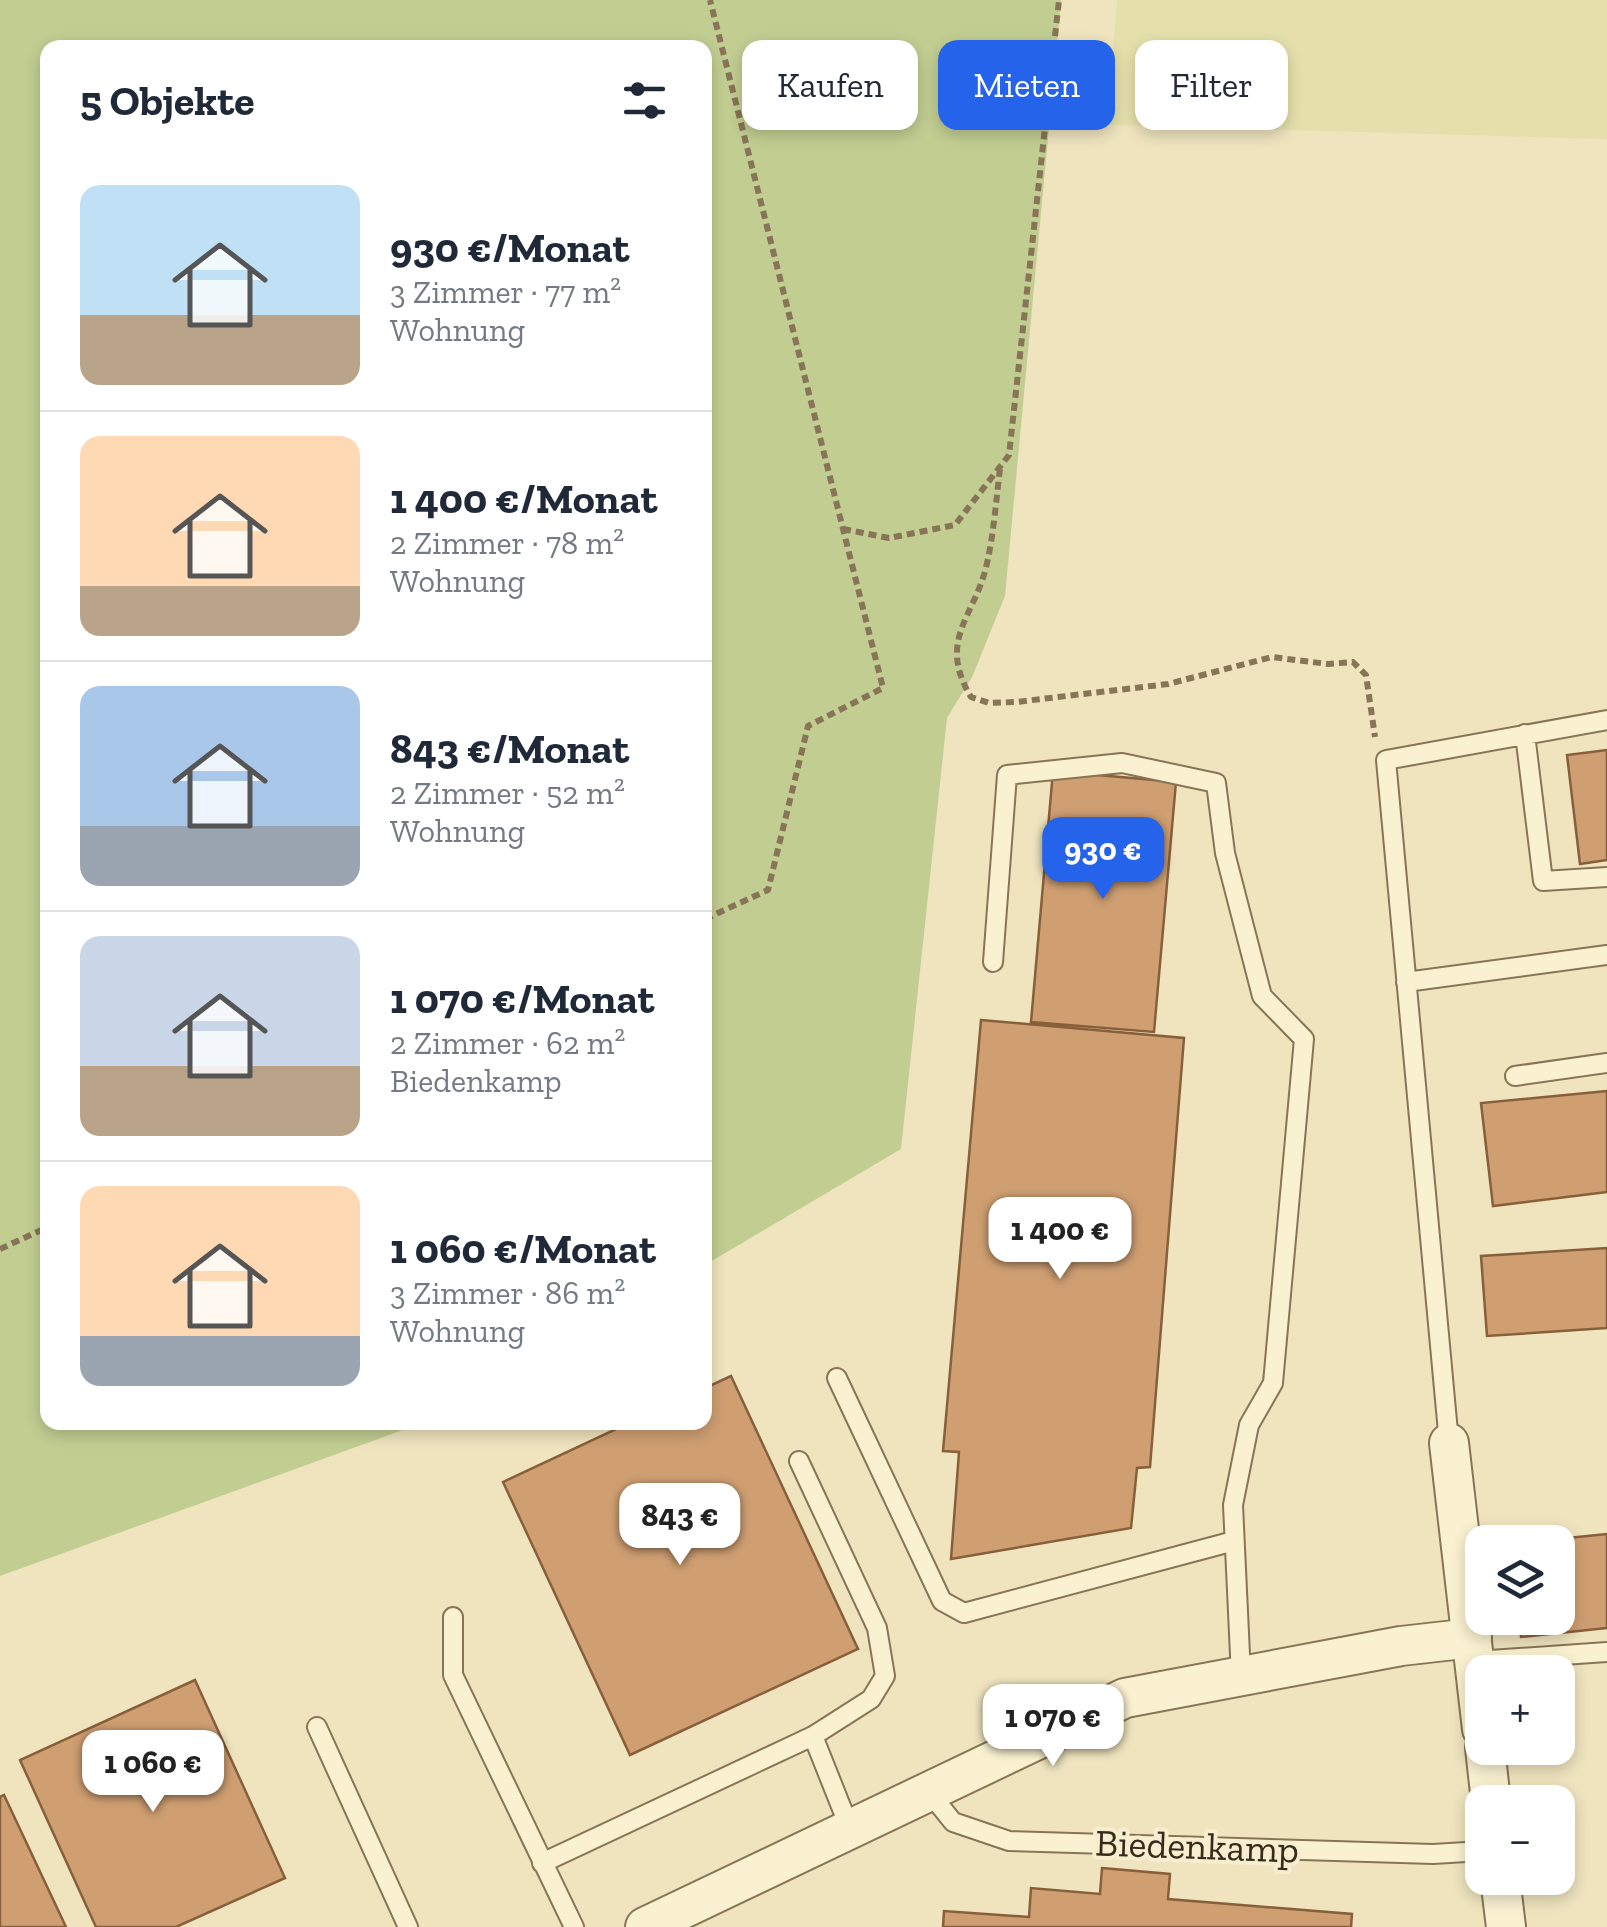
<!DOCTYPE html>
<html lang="de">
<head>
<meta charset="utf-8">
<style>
  :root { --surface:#fff; --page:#f6f6f7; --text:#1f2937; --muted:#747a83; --line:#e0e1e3; --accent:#2563eb }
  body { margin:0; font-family:"Zilla Slab",serif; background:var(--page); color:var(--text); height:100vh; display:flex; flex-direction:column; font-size:38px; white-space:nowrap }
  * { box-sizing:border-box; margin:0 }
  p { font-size:32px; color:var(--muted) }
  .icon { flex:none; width:55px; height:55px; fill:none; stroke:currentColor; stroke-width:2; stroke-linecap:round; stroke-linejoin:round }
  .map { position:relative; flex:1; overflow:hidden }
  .details { position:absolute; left:40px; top:40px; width:672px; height:1390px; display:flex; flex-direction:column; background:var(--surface); border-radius:20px; box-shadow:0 5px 15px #0003 }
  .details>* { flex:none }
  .banner { position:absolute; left:742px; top:40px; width:712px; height:90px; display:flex; gap:20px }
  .controls { position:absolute; left:1465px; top:1525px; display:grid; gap:20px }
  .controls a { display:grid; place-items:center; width:110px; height:110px; border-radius:20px; background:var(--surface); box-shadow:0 5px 15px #0003; font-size:50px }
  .price { position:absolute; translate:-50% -85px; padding:0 22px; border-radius:20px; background:#fff; color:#222; font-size:32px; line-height:65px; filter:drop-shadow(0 2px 5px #0008) }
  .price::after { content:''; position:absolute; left:50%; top:60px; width:30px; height:22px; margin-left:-15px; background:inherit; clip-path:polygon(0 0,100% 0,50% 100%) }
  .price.selected { background:var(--accent); color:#fff }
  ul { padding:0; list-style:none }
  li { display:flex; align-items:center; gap:30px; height:250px; padding:0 40px }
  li+li { border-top:2px solid var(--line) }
  li span { display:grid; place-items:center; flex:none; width:280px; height:200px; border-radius:20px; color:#555 }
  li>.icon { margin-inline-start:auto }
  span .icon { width:120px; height:120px; fill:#fffc; stroke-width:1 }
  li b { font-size:42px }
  h2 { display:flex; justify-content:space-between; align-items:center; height:120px; padding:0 40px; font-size:42px }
  .chip { padding:0 35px; border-radius:20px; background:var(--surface); box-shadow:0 5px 15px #0003; font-size:35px; line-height:90px }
  .chip.selected { background:var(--accent); color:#fff }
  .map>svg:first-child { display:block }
  .farmland { fill:#e5e0ab }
  .green { fill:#c2cd92 }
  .building { fill:#cf9f72; stroke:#885f3b; stroke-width:2.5 }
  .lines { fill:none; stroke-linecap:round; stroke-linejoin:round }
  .lane-casing { stroke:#887456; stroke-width:22 }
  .street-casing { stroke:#887456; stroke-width:42 }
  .path { stroke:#887456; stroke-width:6; stroke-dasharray:8 5; stroke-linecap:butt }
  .lane { stroke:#faf1d1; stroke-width:18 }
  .street { stroke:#faf1d1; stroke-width:38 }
  .labels { text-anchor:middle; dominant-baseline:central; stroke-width:8; stroke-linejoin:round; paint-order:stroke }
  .street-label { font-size:38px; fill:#372b1b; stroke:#f6eece }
</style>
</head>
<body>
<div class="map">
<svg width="1607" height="1927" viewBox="0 0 1607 1927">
  <rect width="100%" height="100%" fill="#efe4be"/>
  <path class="farmland" d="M 1117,0 L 1607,0 L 1607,139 L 1107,125 Z"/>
  <path class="green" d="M 0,0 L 1061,0 L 1005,596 L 972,677 L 947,718 L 901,1149 L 705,1265 L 705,48 L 48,48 L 48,1422 L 422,1423 L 0,1576 Z"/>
  <path class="building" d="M 1607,750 L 1607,860 L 1580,864 L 1567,755 Z
    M 1053,771 L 1176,782 L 1154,1032 L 1031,1022 Z
    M 981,1020 L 1184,1038 L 1150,1467 L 1137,1468 L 1131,1528 L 951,1559 L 959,1452 L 943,1451 Z
    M 1607,1091 L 1607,1192 L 1493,1206 L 1481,1103 Z
    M 1607,1248 L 1607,1328 L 1487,1336 L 1481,1256 Z
    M 731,1376 L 858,1649 L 630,1755 L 503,1482 L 631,1422 L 705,1422 L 705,1388 Z
    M 1607,1534 L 1607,1628 L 1521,1637 L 1519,1618 L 1558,1618 L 1558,1542 L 1528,1542 Z
    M 195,1680 L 285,1878 L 176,1927 L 96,1927 L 20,1760 Z
    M 4,1795 L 66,1927 L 0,1927 L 0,1797 Z
    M 1102,1868 L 1170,1874 L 1168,1899 L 1352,1914 L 1351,1927 L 943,1927 L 944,1911 L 1029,1917 L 1031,1888 L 1100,1894 Z"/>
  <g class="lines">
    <defs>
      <path id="lane" d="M 1525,734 L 1543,881 L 1607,877
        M 993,962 L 1007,775 L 1122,763 L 1216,783 L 1225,853 L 1262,996 L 1304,1039 L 1273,1383 L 1249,1425 L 1233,1505 L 1241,1676
        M 1406,982 L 1607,955
        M 1515,1076 L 1607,1063
        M 837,1378 L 942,1601 L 964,1613 L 1234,1541
        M 1449,1443 L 1386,760 L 1607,720
        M 799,1461 L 877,1628 L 885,1676 L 871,1699 L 813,1736 L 850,1829
        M 453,1617 L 453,1675 L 574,1927
        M 1475,1661 L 1607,1652
        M 317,1727 L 408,1927
        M 929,1792 L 953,1822 L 1009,1841 L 1433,1854 L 1482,1851
        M 542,1863 L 813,1736"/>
      <path id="street" d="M 1449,1443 L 1482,1729
        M 1485,1748 L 1491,1802
        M 1500,1878 L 1506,1927
        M 645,1927 L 1125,1698 L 1401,1646 L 1472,1638"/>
    </defs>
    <use href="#lane" class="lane-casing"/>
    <use href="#street" class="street-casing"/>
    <path class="path" d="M 1000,469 C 996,500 994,533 987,563 C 976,616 936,639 971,697 L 989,703 L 1016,702 L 1168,684 L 1272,657 L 1328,664 L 1353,662 L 1366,675 L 1375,737
      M 843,529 L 889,538 L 955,525 L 1009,455 L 1059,0
      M 705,919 L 768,890 L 808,726 L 883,688 L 710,0
      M 0,1249 L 48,1227"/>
    <use href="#lane" class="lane"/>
    <use href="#street" class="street"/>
  </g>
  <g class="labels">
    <g class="street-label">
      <text transform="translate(1197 1846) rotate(2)">Biedenkamp</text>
    </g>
  </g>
</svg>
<div class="controls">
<a><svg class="icon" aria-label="layers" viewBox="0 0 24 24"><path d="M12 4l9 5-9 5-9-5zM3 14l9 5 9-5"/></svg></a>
<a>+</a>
<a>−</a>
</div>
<b class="price selected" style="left:1103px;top:902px">930 €</b>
<b class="price" style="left:1060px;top:1282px">1 400 €</b>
<b class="price" style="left:680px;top:1568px">843 €</b>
<b class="price" style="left:1053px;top:1769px">1 070 €</b>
<b class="price" style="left:153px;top:1815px">1 060 €</b>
<div class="banner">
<a class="chip">Kaufen</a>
<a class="chip selected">Mieten</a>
<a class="chip">Filter</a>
</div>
<section class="details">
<h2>5 Objekte<svg class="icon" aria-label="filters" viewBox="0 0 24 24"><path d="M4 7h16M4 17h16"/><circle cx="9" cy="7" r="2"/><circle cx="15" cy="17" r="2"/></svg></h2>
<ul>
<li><span style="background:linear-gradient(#bfe0f5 65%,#b9a48a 0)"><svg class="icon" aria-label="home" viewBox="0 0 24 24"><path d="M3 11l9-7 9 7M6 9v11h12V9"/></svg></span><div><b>930 €/Monat</b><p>3 Zimmer · 77 m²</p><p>Wohnung</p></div></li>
<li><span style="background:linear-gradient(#ffd9b3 75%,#b9a48a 0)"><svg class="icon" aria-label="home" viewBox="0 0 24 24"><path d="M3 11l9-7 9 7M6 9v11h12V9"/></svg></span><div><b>1 400 €/Monat</b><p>2 Zimmer · 78 m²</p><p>Wohnung</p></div></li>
<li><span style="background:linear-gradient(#a9c7e8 70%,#9aa5b1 0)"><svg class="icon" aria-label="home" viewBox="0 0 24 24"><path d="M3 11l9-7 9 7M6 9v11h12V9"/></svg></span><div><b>843 €/Monat</b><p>2 Zimmer · 52 m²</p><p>Wohnung</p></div></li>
<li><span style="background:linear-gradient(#c9d6e8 65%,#b9a48a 0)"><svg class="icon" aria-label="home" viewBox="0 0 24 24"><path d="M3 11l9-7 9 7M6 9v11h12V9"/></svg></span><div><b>1 070 €/Monat</b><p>2 Zimmer · 62 m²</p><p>Biedenkamp</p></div></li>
<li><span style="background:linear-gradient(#ffd9b3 75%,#9aa5b1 0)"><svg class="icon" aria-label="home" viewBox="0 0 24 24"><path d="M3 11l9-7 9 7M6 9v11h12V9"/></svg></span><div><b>1 060 €/Monat</b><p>3 Zimmer · 86 m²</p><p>Wohnung</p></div></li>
</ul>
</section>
</div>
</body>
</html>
